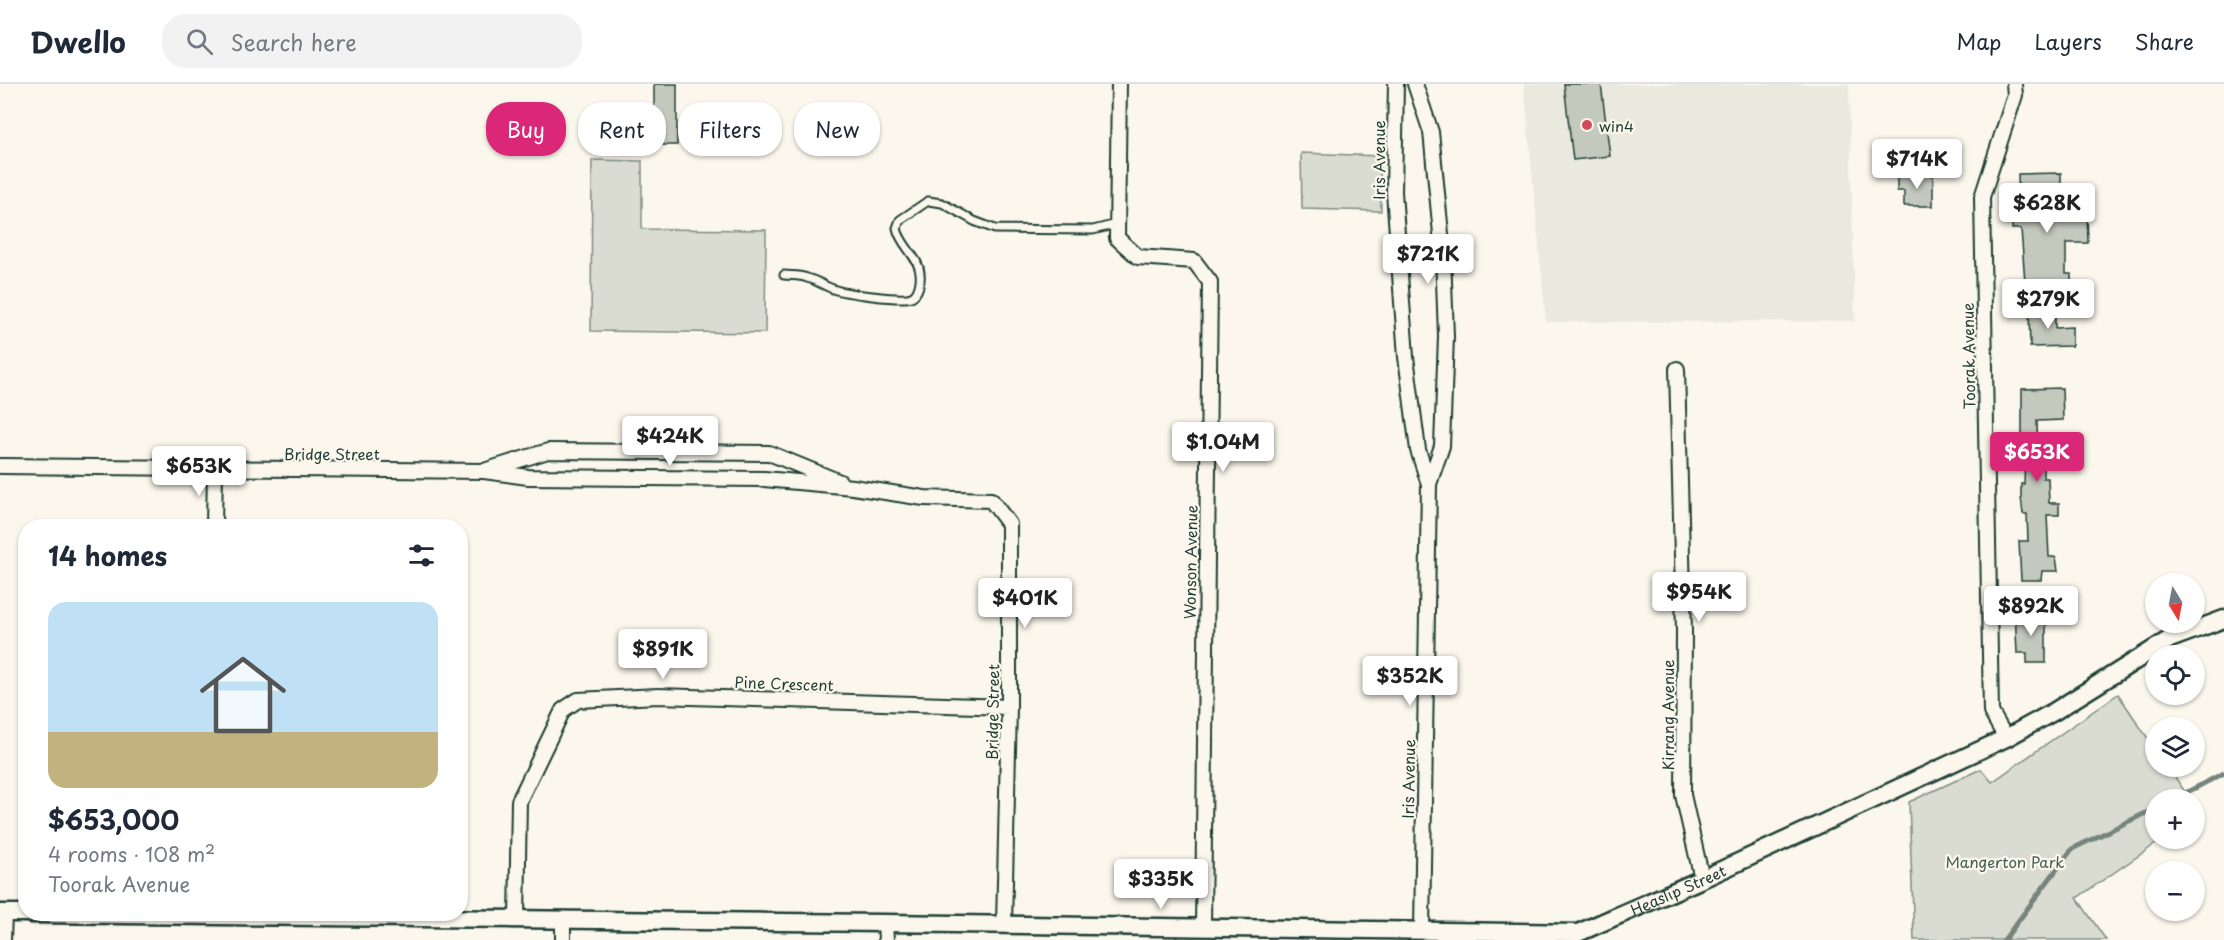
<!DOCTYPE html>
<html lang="en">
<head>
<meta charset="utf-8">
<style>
  :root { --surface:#fff; --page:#f2f2f3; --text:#1f2937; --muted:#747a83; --line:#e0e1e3; --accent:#db2777 }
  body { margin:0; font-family:"Playpen Sans",sans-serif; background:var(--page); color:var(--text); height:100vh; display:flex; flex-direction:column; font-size:22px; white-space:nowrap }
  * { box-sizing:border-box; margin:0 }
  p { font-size:20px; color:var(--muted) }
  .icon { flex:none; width:33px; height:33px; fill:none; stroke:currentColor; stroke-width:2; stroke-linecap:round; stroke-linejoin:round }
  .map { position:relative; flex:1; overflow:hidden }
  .side { position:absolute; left:18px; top:435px; width:450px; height:402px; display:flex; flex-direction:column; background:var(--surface); border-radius:24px; box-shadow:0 2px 4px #0004 }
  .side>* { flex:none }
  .hud { position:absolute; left:486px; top:18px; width:570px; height:54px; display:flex; gap:12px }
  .needle { width:39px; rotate:170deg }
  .tools { position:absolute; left:2145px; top:489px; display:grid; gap:12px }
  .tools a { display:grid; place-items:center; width:60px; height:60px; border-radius:50%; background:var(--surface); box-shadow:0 2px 4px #0004; font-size:30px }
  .price { position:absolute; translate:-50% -51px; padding:0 14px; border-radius:6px; background:#fff; color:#222; font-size:20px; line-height:39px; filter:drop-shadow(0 2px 3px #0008) }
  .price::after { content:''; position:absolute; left:50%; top:36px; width:18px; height:14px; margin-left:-9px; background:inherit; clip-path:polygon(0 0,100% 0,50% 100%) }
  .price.active { background:var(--accent); color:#fff }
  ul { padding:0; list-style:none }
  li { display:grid; align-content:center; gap:12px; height:318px; padding:0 30px }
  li+li { border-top:2px solid var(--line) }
  li span { display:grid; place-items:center; height:186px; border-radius:18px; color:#555 }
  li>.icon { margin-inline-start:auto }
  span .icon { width:108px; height:108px; fill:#fffc; stroke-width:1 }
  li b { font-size:26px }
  h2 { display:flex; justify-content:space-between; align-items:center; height:72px; padding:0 30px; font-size:26px }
  .chip { padding:0 21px; border-radius:24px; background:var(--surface); box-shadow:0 2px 4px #0004; font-size:21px; line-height:54px }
  .chip.active { background:var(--accent); color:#fff }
  header { display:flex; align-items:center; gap:36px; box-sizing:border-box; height:84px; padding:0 30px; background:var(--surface); border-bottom:2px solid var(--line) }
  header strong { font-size:28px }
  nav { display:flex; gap:33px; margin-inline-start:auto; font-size:21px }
  .search { width:420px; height:54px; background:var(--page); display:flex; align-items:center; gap:15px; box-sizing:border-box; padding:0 21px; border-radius:24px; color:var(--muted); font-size:22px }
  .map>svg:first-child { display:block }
  .built { fill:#eae9de }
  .green { fill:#dbdcd1; stroke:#7d8c82; stroke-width:1.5 }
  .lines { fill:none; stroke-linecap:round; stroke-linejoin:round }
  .stream { stroke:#74847b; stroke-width:5 }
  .building { fill:#c4c9be; stroke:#1f3d34; stroke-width:1.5 }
  .service-casing { stroke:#1f3d34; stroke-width:11 }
  .minor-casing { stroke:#1f3d34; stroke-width:18 }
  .tertiary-casing { stroke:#1f3d34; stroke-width:21 }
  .service { stroke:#fbf7ec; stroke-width:7 }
  .minor { stroke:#fbf7ec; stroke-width:14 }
  .tertiary { stroke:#fbf7ec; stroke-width:16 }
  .poi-dot { fill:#d1495b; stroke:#fbf7ec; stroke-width:2 }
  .labels { text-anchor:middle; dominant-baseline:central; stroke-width:4.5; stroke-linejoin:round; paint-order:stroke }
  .poi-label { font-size:15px; fill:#1f3d34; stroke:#fbf7ec; text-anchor:start }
  .street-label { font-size:15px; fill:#1f3d34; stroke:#fbf7ec }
  .park-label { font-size:15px; fill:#455d53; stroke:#fbf7ec }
</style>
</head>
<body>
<header>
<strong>Dwello</strong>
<div class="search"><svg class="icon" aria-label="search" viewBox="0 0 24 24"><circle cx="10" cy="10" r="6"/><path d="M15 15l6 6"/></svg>Search here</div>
<nav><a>Map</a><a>Layers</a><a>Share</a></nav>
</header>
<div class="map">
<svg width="2224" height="856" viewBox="0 0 2224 856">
  <rect width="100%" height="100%" fill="#fbf7ec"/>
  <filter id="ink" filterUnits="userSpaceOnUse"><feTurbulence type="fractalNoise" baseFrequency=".0167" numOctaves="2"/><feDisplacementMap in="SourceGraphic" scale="12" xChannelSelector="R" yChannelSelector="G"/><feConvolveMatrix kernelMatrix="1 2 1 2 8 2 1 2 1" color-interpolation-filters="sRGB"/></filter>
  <g filter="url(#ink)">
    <path class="built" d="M 1524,0 L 1849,0 L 1855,237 L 1546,238 Z"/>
    <path class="green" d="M 1301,69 L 1380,72 L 1381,127 L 1302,125 Z
      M 592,76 L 642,77 L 642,145 L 766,146 L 765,249 L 591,247 Z
      M 2118,610 L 2155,665 L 2156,682 L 2168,683 L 2190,715 L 2156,716 L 2156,754 L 2163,755 L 2077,814 L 2106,856 L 1914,856 L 1909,718 L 1981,685 L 1992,698 Z"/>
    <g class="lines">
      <path class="stream" d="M 2172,716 L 2224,689
        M 2004,856 L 2072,765 L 2156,724"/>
    </g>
    <path class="building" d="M 654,0 L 677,0 L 677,61 L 654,61 Z
      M 1564,0 L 1601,0 L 1610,72 L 1573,76 Z
      M 2061,89 L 2061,104 L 2057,104 L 2058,129 L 2087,129 L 2088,159 L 2066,159 L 2066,190 L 2071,190 L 2071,199 L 2078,198 L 2078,214 L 2043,215 L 2042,198 L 2025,198 L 2021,145 L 2012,145 L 2012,129 L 2019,128 L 2018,90 Z
      M 1897,91 L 1933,91 L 1933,122 L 1904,122 L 1904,107 L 1897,107 Z
      M 2029,226 L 2055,226 L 2055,244 L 2072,243 L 2072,262 L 2030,263 Z
      M 2062,304 L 2063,336 L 2037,337 L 2038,381 L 2043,381 L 2043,394 L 2048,394 L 2049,419 L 2059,419 L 2059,431 L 2047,431 L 2049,473 L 2056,473 L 2058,487 L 2042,487 L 2041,496 L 2021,496 L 2019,457 L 2028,457 L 2027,430 L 2023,430 L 2021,413 L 2021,400 L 2024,400 L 2025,371 L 2022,372 L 2022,305 Z
      M 2015,527 L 2030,527 L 2029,536 L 2046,536 L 2046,579 L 2027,579 L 2027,569 L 2017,569 Z"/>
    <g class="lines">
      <defs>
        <path id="service" d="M 784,191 C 792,192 800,191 807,194 C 816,196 824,202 833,205 C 843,209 902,217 911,213 C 919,210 921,196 920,189 C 919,173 900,161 897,144 L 900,136 L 928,117 L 942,119 L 974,137 L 995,145 L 1093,146 L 1117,140"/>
        <path id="minor" d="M 1119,0 L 1117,154 L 1138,173 L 1194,177 L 1210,198 L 1203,844
          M 1396,0 L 1394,108 L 1406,273 L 1418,366 L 1429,400
          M 1415,0 L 1431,48 L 1443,170 L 1446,252 L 1442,362 L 1429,400 L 1422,846
          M 1677,285 L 1684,547 L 1683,711 L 1702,795
          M 0,382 L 484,387 L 528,393 L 764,395 L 853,403 L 924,414 L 991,416 L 1009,440 L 1009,623 L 1004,841
          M 487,386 L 548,367 L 769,369 L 840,398
          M 214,442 L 215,385
          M 2006,654 L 1991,628 L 1982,113 L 2015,11 L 2014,0
          M 517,835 L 519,717 L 563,626 L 578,616 L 658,612 L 1009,623
          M 563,836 L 563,856
          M 885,839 L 886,856
          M 3,856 L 4,829"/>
        <g id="tertiary">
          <path d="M 0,829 L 26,829"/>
          <path id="s1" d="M 31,830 L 885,839 L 1578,849 L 1702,795 L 2006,654 L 2055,627 L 2170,555 L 2224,535"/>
        </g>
      </defs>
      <use href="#service" class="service-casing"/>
      <use href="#minor" class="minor-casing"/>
      <use href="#tertiary" class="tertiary-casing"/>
      <use href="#service" class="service"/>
      <use href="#minor" class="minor"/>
      <use href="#tertiary" class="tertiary"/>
    </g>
  </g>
  <circle class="poi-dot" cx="1587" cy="41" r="6"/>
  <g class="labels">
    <g class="poi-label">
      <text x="1599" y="41">win4</text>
    </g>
    <g class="street-label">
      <text transform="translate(1378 76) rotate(-90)">Iris Avenue</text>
      <text transform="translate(1968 272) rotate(-91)">Toorak Avenue</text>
      <text x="332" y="369">Bridge Street</text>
      <text transform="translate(1190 478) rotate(-89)">Wonson Avenue</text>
      <text transform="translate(784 599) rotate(2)">Pine Crescent</text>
      <text transform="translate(992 628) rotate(-89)">Bridge Street</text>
      <text transform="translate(1667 631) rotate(-90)">Kirrang Avenue</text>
      <text transform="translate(1408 695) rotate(-89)">Iris Avenue</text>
      <text stroke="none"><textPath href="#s1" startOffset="1656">Heaslip Street</textPath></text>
    </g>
    <g class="park-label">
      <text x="2005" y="777">Mangerton Park</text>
    </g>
  </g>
</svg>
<div class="tools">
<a><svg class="needle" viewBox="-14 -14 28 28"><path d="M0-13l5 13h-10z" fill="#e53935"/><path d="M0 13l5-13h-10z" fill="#747a83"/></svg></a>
<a><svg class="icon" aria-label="locate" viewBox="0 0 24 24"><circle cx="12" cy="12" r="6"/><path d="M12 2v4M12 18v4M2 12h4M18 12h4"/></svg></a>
<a><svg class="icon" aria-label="layers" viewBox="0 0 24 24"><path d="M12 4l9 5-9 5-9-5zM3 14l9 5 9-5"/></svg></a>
<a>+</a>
<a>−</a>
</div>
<b class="price" style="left:1917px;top:106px">$714K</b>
<b class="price" style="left:2047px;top:150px">$628K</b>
<b class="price" style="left:1428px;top:201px">$721K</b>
<b class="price" style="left:2048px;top:246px">$279K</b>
<b class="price" style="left:670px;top:383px">$424K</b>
<b class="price" style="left:1223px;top:389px">$1.04M</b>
<b class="price active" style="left:2037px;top:399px">$653K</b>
<b class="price" style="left:199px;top:413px">$653K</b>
<b class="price" style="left:1699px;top:539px">$954K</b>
<b class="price" style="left:1025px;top:545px">$401K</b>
<b class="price" style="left:2031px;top:553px">$892K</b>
<b class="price" style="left:663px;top:596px">$891K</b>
<b class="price" style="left:1410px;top:623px">$352K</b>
<b class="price" style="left:1161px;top:826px">$335K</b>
<div class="hud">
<a class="chip active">Buy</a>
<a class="chip">Rent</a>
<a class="chip">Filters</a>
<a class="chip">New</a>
</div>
<section class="side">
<h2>14 homes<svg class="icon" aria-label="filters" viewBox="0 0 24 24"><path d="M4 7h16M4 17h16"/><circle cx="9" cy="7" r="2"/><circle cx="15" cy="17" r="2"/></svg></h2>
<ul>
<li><span style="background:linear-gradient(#bfe0f5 70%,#c2b280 0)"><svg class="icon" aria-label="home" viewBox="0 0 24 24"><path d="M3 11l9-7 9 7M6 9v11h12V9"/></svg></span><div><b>$653,000</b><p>4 rooms · 108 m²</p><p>Toorak Avenue</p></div></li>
</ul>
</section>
</div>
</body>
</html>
